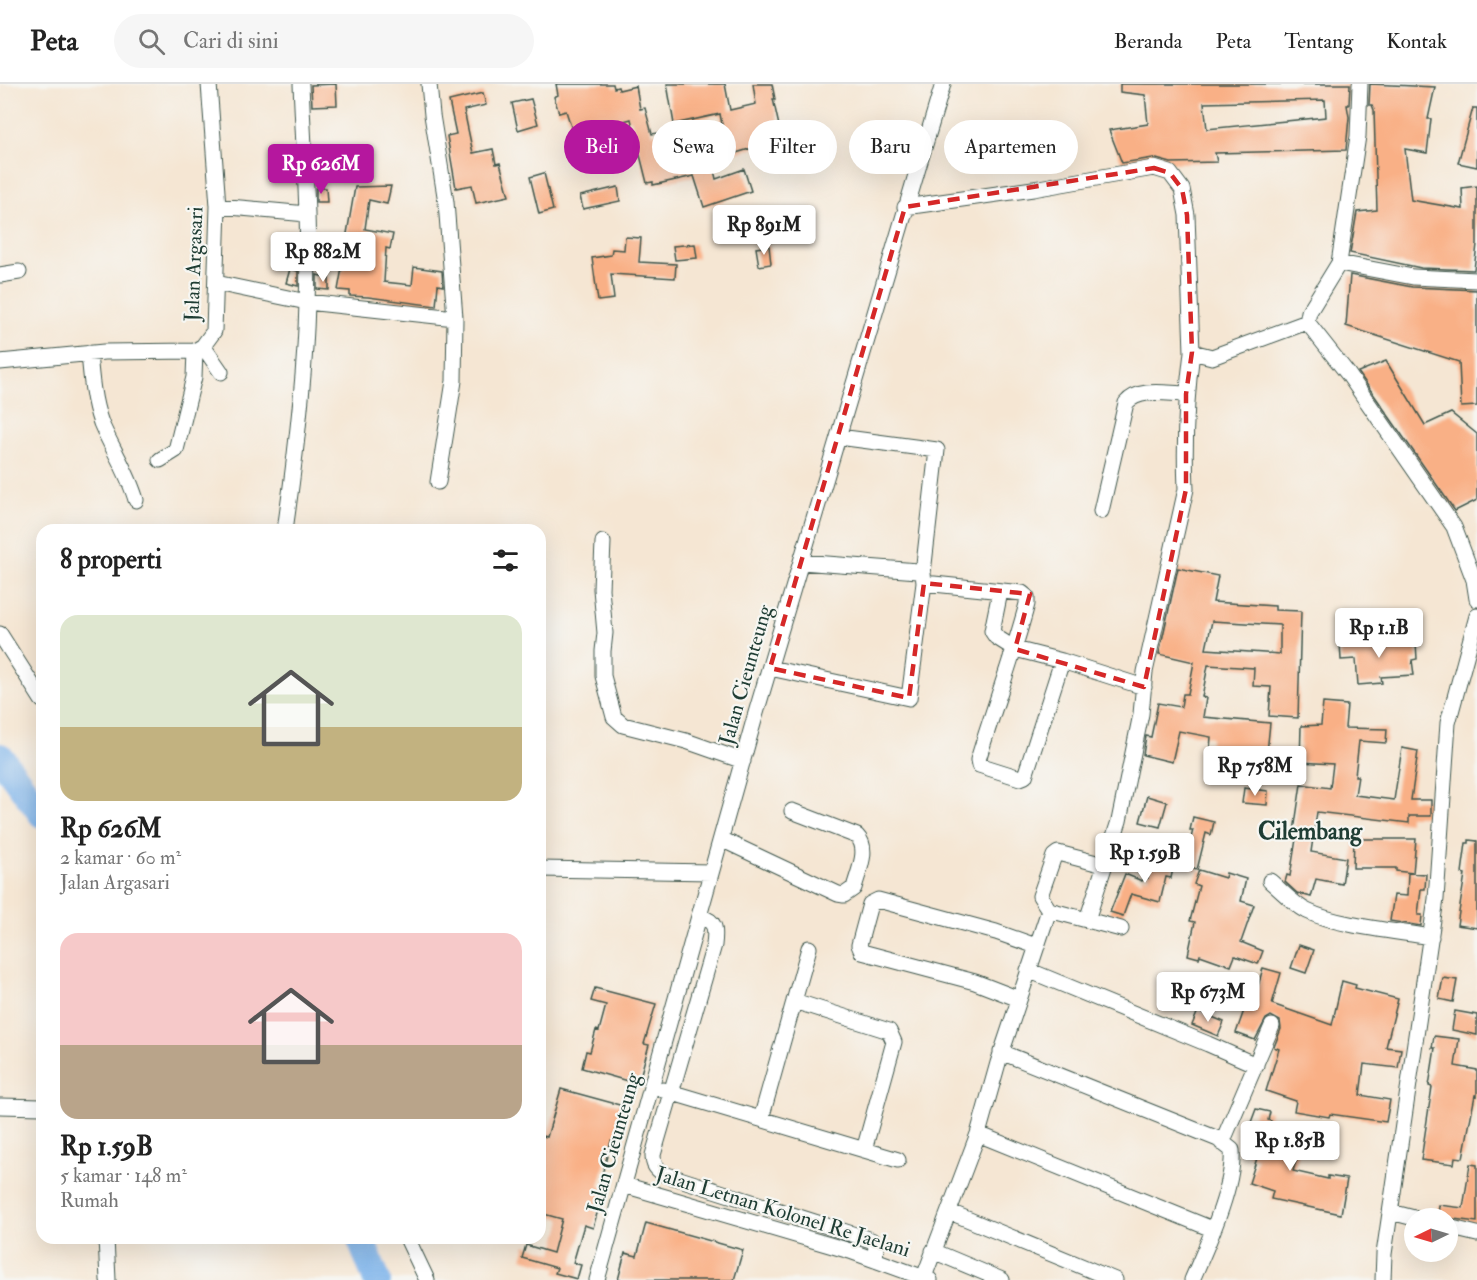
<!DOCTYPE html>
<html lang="id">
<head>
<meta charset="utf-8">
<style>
  :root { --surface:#fff; --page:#f6f6f6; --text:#222; --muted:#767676; --line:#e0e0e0; --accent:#b5179e }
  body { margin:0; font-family:"IM FELL Double Pica",serif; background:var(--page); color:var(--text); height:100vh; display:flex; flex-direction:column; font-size:22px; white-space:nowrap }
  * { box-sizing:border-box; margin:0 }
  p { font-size:20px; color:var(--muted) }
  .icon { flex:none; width:33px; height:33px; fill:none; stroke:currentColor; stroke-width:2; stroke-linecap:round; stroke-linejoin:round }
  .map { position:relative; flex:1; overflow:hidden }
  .details { position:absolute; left:36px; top:440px; width:510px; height:720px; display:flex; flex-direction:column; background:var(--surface); border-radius:18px; box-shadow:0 6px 24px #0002 }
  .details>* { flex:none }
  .banner { position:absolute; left:564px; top:36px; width:570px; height:54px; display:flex; gap:12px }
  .needle { width:39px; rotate:265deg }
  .fabs { position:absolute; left:1404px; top:1124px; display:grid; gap:12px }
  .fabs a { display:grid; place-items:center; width:54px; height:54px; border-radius:50%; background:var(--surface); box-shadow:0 6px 24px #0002; font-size:30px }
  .price { position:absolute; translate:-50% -51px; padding:0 14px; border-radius:6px; background:#fff; color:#222; font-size:20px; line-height:39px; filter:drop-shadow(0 2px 3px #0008) }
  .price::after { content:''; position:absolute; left:50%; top:36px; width:18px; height:14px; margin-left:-9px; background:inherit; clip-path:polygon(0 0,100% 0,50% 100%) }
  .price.on { background:var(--accent); color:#fff }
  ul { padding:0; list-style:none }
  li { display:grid; align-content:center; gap:12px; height:318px; padding:0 24px }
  li span { display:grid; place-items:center; height:186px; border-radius:18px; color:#555 }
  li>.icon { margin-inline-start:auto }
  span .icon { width:108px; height:108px; fill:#fffc; stroke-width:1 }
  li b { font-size:26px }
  h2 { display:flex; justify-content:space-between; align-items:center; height:72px; padding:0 24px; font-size:26px }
  .chip { padding:0 21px; border-radius:27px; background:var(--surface); box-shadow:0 6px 24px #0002; font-size:21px; line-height:54px }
  .chip.on { background:var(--accent); color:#fff }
  header { display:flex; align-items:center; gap:36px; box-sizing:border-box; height:84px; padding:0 30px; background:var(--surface); border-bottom:2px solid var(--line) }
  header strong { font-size:28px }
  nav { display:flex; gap:33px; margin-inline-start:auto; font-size:21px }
  .search { width:420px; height:54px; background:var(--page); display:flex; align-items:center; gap:15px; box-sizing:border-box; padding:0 21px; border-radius:33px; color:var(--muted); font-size:22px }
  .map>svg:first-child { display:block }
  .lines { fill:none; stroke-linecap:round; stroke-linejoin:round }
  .river { stroke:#7bb2ea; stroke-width:28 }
  .building { fill:#f9b086; fill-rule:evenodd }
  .minor-casing { stroke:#3f564c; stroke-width:17 }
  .minor { stroke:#fff; stroke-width:15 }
  .marked { fill:none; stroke:#d62828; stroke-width:4.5; stroke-dasharray:12 8; stroke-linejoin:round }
  .labels { text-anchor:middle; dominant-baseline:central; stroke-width:4.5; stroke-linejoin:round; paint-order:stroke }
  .street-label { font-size:21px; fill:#1f3d34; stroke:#f6f6f2 }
  .quarter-label { font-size:24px; font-weight:bold; fill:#1f3d34; stroke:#f6f6f2 }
</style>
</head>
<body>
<header>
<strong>Peta</strong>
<div class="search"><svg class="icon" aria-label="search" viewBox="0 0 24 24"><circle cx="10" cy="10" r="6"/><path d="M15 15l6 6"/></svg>Cari di sini</div>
<nav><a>Beranda</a><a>Peta</a><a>Tentang</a><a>Kontak</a></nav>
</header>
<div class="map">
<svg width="1477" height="1196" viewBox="0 0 1477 1196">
  <rect width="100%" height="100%" fill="#f6f6f2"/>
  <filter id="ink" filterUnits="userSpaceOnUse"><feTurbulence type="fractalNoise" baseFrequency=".0167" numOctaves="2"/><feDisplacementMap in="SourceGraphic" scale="12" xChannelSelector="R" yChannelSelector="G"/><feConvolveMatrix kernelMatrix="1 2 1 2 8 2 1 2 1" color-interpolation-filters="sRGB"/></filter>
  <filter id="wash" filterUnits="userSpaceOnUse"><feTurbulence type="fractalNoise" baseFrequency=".008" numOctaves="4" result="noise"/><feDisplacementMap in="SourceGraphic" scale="24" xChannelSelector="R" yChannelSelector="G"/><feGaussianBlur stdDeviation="1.35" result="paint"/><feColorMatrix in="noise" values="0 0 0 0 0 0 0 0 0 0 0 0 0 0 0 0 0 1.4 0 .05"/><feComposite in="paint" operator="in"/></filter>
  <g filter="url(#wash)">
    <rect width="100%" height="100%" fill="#f5e6d3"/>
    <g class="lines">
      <path class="river" d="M 0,673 L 42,730
        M 360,1154 L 377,1196"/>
    </g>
    <g id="blocks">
      <path class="building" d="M 336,0 L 337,21 L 312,22 L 311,1 Z
        M 556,0 L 613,0 L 614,4 L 618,3 L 619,6 L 636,2 L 640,25 L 645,24 L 652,50 L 671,47 L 677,78 L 682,77 L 683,79 L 711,73 L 716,95 L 744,85 L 751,107 L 704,123 L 694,92 L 653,101 L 653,98 L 647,99 L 631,35 L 607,42 L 612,56 L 590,64 L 586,52 L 575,55 L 566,27 L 559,29 L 554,13 L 558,11 Z
        M 667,0 L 725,0 L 730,26 L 756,20 L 753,0 L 772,0 L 775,15 L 773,15 L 782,55 L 736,69 L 730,50 L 724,51 L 720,30 L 674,40 Z
        M 1120,0 L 1350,0 L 1349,21 L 1347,21 L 1349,33 L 1346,66 L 1215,69 L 1217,78 L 1171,79 L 1153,74 L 1122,79 L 1109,46 L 1148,40 L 1145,11 L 1120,8 ZM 1325,16 L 1326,33 L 1207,45 L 1204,19 Z
        M 1370,0 L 1435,3 L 1428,35 L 1431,35 L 1427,69 L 1405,65 L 1411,116 L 1463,125 L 1462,104 L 1477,102 L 1477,160 L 1474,186 L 1421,184 L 1350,169 L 1357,128 L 1377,126 L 1374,26 L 1372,21 L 1369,21 Z
        M 483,9 L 486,21 L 464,26 L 473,69 L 493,65 L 496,80 L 500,79 L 509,112 L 476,119 L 472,101 L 456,104 L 447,52 L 456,50 L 449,17 Z
        M 531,15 L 538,40 L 518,46 L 512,19 Z
        M 1473,24 L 1477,24 L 1477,83 L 1458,79 Z
        M 317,67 L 339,68 L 338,81 L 316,80 Z
        M 544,89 L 553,126 L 539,130 L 530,93 Z
        M 391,102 L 387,120 L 369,116 L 365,145 L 393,150 L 390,165 L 386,164 L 384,198 L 412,201 L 414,183 L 442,187 L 443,202 L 438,201 L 436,222 L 368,213 L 350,212 L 350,207 L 338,206 L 342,184 L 345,185 L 345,161 L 355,103 Z
        M 618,103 L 620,117 L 583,125 L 580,112 Z
        M 316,104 L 326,104 L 327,118 L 316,118 Z
        M 625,153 L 641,154 L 639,178 L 676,180 L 675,194 L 611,190 L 614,215 L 598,217 L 592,174 L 611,171 L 612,165 L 624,166 Z
        M 695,160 L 697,174 L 675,176 L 673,162 Z
        M 769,162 L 771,180 L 759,182 L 756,164 Z
        M 290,185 L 298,187 L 298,202 L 286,199 Z
        M 317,191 L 329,194 L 329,206 L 317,205 Z
        M 1350,191 L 1412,203 L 1477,206 L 1477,322 L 1461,323 L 1459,278 L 1346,242 Z
        M 1386,277 L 1425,341 L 1451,329 L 1477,350 L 1477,416 L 1455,427 L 1358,288 Z
        M 1178,484 L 1218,492 L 1213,518 L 1275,522 L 1275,526 L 1301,527 L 1298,634 L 1269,632 L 1271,603 L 1253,602 L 1254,584 L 1208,581 L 1202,613 L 1206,614 L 1203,633 L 1270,639 L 1267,669 L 1210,665 L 1211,653 L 1179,647 L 1172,678 L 1143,671 L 1146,652 L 1151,653 L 1158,619 L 1181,623 L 1183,610 L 1188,610 L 1194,578 L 1159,570 ZM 1212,537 L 1280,541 L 1280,570 L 1206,565 Z
        M 1378,550 L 1379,562 L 1416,559 L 1417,575 L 1412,576 L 1414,591 L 1381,593 L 1382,599 L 1358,601 L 1356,575 L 1341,576 L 1340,559 L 1355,558 L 1355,552 Z
        M 1323,619 L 1347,621 L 1345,644 L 1387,645 L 1386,659 L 1359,657 L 1355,692 L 1358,692 L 1355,711 L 1394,716 L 1402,664 L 1418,667 L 1411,716 L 1431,716 L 1431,732 L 1409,732 L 1409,739 L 1317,728 L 1311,768 L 1346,774 L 1342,800 L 1316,795 L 1311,813 L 1297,809 L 1285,798 L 1287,791 L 1290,792 L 1296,755 L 1293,754 L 1301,700 L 1330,704 L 1333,680 L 1300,678 L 1301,642 L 1321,641 Z
        M 1244,704 L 1268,707 L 1267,721 L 1242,719 Z
        M 1147,712 L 1167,718 L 1160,743 L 1140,738 Z
        M 1193,733 L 1214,738 L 1211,751 L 1206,749 L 1197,786 L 1184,782 L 1193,746 L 1190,746 Z
        M 1354,755 L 1416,755 L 1413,789 L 1396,787 L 1396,784 L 1353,784 Z
        M 1469,756 L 1477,757 L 1477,844 L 1457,841 L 1465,790 L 1462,789 L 1466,759 L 1469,759 Z
        M 1154,770 L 1175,775 L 1171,794 L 1166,793 L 1160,818 L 1131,810 L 1123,832 L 1110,828 L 1125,790 L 1142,797 L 1143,793 L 1148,794 Z
        M 1199,786 L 1225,794 L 1226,789 L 1246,795 L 1241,817 L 1254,821 L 1241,858 L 1263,867 L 1258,880 L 1235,872 L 1231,882 L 1200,871 L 1199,874 L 1188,871 L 1195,838 L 1190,837 L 1199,802 L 1194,800 Z
        M 1408,789 L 1426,790 L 1425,805 L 1421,805 L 1418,831 L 1422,831 L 1421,842 L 1390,837 L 1394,811 L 1407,812 Z
        M 1299,861 L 1314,866 L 1306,889 L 1291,884 Z
        M 1263,884 L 1281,889 L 1272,920 L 1332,941 L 1342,897 L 1356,901 L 1355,904 L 1398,915 L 1386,963 L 1401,965 L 1398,984 L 1364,980 L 1360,1011 L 1390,1016 L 1386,1038 L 1330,1030 L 1329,1033 L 1294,1027 L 1296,1017 L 1266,1007 L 1279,965 L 1274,963 L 1281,945 L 1280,937 L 1271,932 L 1266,935 L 1255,956 L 1236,949 L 1247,918 L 1253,920 Z
        M 1443,894 L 1457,896 L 1453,918 L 1439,915 Z
        M 595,904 L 656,920 L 644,960 L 649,961 L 638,1000 L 582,984 L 586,967 L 590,968 L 596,946 L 599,947 L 606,921 L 591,917 Z
        M 1198,927 L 1224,938 L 1218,952 L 1192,941 Z
        M 1455,927 L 1477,931 L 1477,951 L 1452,946 Z
        M 1434,952 L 1459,955 L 1455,982 L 1477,986 L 1477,1012 L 1475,1011 L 1463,1074 L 1455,1073 L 1454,1080 L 1421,1076 L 1432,1003 L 1429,1002 L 1435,964 L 1432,964 Z
        M 561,1005 L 627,1023 L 617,1058 L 611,1057 L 599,1102 L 604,1104 L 593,1144 L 584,1141 L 573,1179 L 581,1181 L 577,1195 L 555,1189 L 557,1184 L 522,1174 L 526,1161 L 553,1169 L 562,1135 L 540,1129 L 540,1061 L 543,1052 L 547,1053 Z
        M 1256,1025 L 1270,1028 L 1268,1036 L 1271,1037 L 1266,1055 L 1300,1064 L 1293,1087 L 1328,1095 L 1328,1092 L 1347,1095 L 1341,1130 L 1271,1115 L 1273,1107 L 1249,1099 L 1257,1074 L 1248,1071 L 1255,1051 L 1247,1049 Z
        M 1470,1080 L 1477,1081 L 1477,1138 L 1438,1133 L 1439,1121 L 1463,1124 Z
        M 646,1139 L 743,1166 L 734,1196 L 618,1196 L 625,1169 L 637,1172 Z"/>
    </g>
  </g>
  <g filter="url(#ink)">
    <use href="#blocks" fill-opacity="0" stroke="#3f564c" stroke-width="1.5"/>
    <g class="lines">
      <defs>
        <path id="minor" d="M 1360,0 L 1358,52 L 1339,179 L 1309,228 L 1307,238 L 1348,290 L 1454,443 L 1474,496 L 1477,515
          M 218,122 L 307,130
          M 905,123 L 1033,105 L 1154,84 L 1170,89 L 1182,105 L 1187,131 L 1192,268 L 1212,273 L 1307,238
          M 1339,179 L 1413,193 L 1477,196
          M 0,191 L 19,188
          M 216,199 L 307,218 L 455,234 L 446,118 L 432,31 L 429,0
          M 203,262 L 221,288
          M 89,269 C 91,293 93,317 101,339 C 112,365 128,388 136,416
          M 0,278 L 104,268 L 195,267 L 203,262 L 214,247 L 218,122 L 209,0
          M 839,353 L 937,366 L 923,489
          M 160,376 L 176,366 L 194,293 L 195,267
          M 438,398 L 454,297 L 455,234
          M 1101,427 L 1126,319 C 1140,303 1167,310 1186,310
          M 285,446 C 296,370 305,295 307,219 C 310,146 304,73 301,0
          M 603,458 L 601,505 L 605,549 L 603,567 L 603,592 L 614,633 L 623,641 L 686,657 L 743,677
          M 801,478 L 918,487 L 923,489 L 924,499 L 1022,509 L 1027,513 L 1027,520 C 1013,573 994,623 978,676 L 979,681 L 1020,694 L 1025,692 L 1062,577
          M 1000,508 L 992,547 L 996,553 L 1015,565 L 1062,577 L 1144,603
          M 0,550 L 42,616
          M 770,584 L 909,614 L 924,499
          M 721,755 L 838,810 L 844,811 L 854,804 C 858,788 870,765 857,752 L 792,727
          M 1104,781 L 1058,769 L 1054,772 L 1040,812 L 1049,826 L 1121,845
          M 540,785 L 711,788
          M 1270,797 C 1282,807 1293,820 1307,827 C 1337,842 1396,847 1431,853
          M 699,832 C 716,837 716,844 714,861 L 653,1071 C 653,1081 656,1085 664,1090 L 871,1156 L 876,1161 L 875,1176
          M 1087,836 L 1119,737 L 1141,630 L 1145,588 L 1186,405 C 1184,359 1186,314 1192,268
          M 1028,886 L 1208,960 L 1256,981
          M 1019,915 L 975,898 L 862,868 L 859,861 L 870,820 L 878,816 L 996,848 L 1036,862
          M 794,917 L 889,947 L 894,958 L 864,1066
          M 1001,968 L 1218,1055 L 1232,1066 C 1235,1102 1207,1161 1192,1196
          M 663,1006 L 898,1076
          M 0,1022 L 42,1023
          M 761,1035 L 809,864
          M 978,1050 L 1212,1145
          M 1222,1059 L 1272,942
          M 624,1101 L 850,1167 L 930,1196
          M 950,1128 L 1115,1196
          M 1391,1128 L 1414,1134
          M 1448,1143 L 1477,1150
          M 106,1154 L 108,1196
          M 407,1154 L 427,1196
          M 933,1167 L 1002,1196
          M 924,1193 L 978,1050 L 998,979 L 1049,826
          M 597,1196 L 756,629 L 943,0
          M 1383,1196 L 1384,1170 L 1436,815 L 1448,639 L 1477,532"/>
      </defs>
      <use href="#minor" class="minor-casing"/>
      <use href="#minor" class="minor"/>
    </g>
  </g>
  <path class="marked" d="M 1154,84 L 1170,89 L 1182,105 L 1187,131 L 1192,268 L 1186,310 L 1186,405 L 1144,603 L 1015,565 L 1030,510 L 924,499 L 909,614 L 770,584 L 905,123 Z"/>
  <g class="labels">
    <g class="street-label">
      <text transform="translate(194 180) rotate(-88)">Jalan Argasari</text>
      <text transform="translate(746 591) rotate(-74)">Jalan Cieunteung</text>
      <text transform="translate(614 1059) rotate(-74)">Jalan Cieunteung</text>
      <text transform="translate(783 1128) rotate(17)">Jalan Letnan Kolonel Re Jaelani</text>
    </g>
    <g class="quarter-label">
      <text x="1310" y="747">Cilembang</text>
    </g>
  </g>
</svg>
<div class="fabs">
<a><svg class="needle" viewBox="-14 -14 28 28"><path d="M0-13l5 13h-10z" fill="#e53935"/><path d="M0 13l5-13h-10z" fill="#767676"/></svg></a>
</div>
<b class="price on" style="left:321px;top:111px">Rp 626M</b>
<b class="price" style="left:764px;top:172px">Rp 891M</b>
<b class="price" style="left:323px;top:199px">Rp 882M</b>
<b class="price" style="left:1379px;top:575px">Rp 1.1B</b>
<b class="price" style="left:1255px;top:713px">Rp 758M</b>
<b class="price" style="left:1145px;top:800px">Rp 1.59B</b>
<b class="price" style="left:1208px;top:939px">Rp 673M</b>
<b class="price" style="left:1290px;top:1088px">Rp 1.85B</b>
<div class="banner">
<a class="chip on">Beli</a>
<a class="chip">Sewa</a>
<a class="chip">Filter</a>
<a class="chip">Baru</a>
<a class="chip">Apartemen</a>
</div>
<section class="details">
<h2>8 properti<svg class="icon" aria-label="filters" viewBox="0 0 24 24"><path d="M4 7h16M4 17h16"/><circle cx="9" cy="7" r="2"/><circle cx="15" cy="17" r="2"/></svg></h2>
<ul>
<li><span style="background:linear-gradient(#dfe7d0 60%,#c2b280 0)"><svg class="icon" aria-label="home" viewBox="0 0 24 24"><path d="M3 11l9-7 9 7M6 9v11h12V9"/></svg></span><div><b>Rp 626M</b><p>2 kamar · 60 m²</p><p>Jalan Argasari</p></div></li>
<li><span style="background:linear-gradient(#f6c9c9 60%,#b9a48a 0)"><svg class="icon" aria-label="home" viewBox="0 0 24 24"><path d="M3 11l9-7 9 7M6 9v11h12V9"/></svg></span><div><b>Rp 1.59B</b><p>5 kamar · 148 m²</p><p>Rumah</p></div></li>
</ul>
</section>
</div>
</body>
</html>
